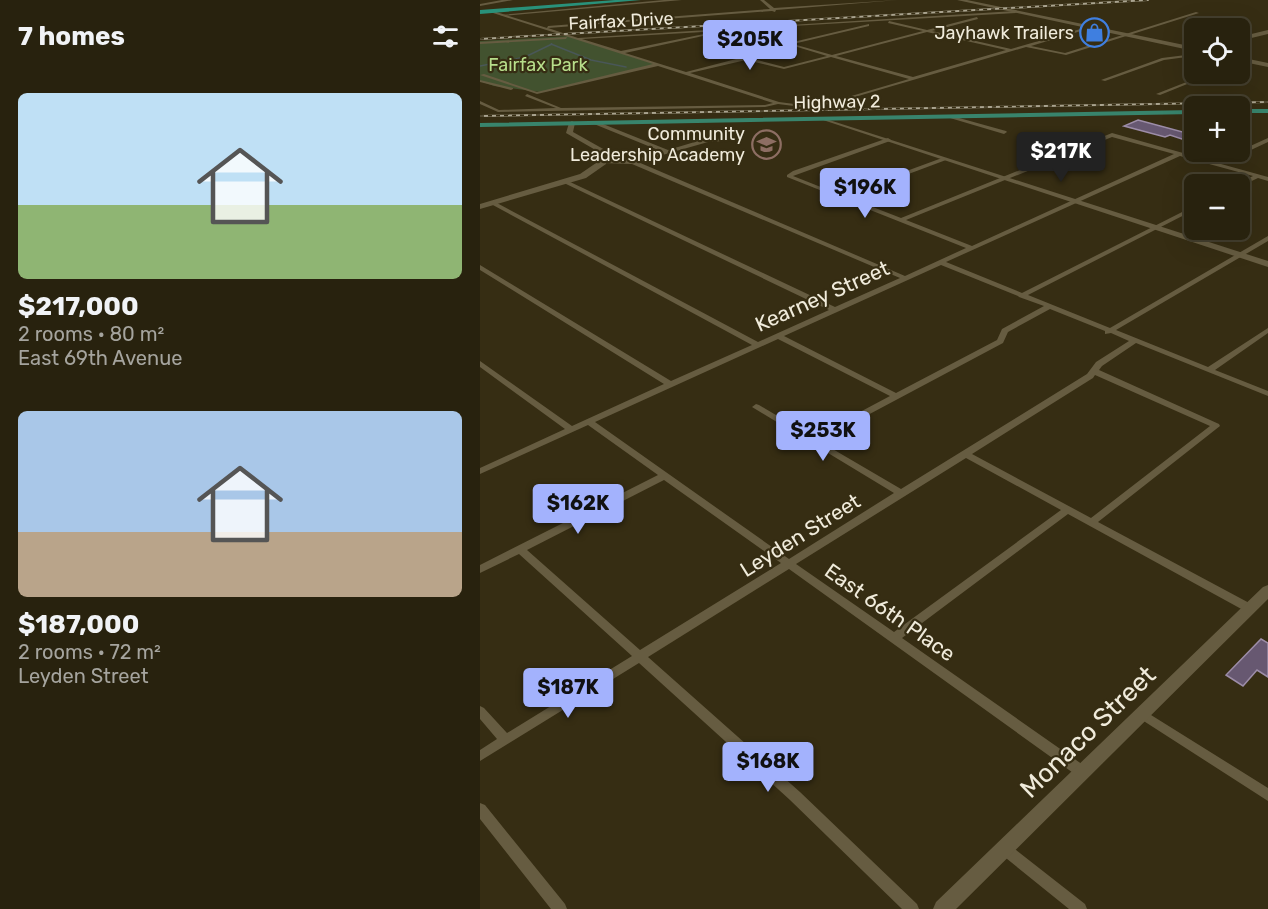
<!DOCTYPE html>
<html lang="en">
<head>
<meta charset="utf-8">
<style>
  :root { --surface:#28220e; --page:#302a17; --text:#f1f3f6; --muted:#a5a49e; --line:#443f2e; --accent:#a3b2fd }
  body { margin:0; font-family:Rubik,sans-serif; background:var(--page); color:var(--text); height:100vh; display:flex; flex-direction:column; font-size:22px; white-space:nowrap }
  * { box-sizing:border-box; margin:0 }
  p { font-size:20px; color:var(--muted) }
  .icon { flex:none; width:33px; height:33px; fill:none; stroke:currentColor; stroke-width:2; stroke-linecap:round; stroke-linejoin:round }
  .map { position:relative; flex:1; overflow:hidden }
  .drawer { display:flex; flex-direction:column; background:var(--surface); width:480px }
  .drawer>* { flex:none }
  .controls { position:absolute; left:704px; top:18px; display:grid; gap:12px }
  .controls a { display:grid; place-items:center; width:66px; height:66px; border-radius:9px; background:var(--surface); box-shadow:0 6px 24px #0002,0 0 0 2px var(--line); font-size:30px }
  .price { position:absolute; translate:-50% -51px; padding:0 14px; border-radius:6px; background:var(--accent); color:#111; font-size:20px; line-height:39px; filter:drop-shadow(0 2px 3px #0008) }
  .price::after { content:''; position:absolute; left:50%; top:36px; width:18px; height:14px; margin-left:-9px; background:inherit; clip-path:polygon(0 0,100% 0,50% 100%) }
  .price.on { background:#222; color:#fff }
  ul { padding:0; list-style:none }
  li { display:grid; align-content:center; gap:12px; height:318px; padding:0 18px }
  li span { display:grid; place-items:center; height:186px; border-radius:9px; color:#555 }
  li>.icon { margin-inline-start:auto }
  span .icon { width:108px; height:108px; fill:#fffc; stroke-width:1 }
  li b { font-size:26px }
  h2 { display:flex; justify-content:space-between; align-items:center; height:72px; padding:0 18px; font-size:26px }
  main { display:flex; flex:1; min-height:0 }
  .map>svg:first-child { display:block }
  .green { fill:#42522f }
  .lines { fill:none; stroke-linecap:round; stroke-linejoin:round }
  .stream { stroke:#495758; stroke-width:1.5 }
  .building { fill:#675871; stroke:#9d8da8; stroke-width:1.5 }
  .minor { fill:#665c41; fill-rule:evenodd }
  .tertiary { fill:#665c41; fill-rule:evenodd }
  .secondary { fill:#665c41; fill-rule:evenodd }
  .primary { fill:#38846c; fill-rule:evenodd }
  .trunk { fill:#29917a; fill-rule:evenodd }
  .rail-casing { stroke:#aaa490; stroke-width:2 }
  .rail { stroke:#362d13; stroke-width:1.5; stroke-dasharray:4; stroke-linecap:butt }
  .labels { text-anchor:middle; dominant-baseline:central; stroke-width:4.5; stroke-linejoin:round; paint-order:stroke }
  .far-street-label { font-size:18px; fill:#f0ebdb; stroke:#362d13 }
  .far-poi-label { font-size:18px; fill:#f0ebdb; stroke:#362d13; text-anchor:end }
  .far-park-label { font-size:18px; fill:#b7de8b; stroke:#362d13 }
  .street-label { font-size:21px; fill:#f0ebdb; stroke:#362d13 }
  .near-street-label { font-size:26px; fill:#f0ebdb; stroke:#362d13 }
</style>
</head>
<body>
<main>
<section class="drawer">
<h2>7 homes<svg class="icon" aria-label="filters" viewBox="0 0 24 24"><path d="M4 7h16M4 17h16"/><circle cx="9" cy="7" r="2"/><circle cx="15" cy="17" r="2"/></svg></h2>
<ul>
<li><span style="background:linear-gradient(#bfe0f5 60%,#8fb573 0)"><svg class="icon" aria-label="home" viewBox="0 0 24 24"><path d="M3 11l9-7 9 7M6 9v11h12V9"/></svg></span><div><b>$217,000</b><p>2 rooms · 80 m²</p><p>East 69th Avenue</p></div></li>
<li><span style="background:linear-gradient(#a9c7e8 65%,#b9a48a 0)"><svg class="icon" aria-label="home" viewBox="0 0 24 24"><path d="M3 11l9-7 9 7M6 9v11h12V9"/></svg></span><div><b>$187,000</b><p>2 rooms · 72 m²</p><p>Leyden Street</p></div></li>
</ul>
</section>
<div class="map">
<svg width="788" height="909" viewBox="0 0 788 909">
  <rect width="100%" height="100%" fill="#362d13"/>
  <path class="green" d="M 88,36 L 178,65 L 60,92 L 14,86 L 0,81 L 0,41 Z"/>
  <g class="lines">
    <path class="stream" d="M 71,44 L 111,60 L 146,67
      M 0,66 L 45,57 L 72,44"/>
  </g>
  <path class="building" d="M 658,120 L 714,135 L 714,143 L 690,135 L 685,137 L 644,126 Z
    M 781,639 L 788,643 L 788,677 L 777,670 L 763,686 L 746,675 Z"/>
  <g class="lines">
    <path class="minor" d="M 280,0 L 284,0 L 294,8 L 418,0 L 296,10 L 295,12 L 292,11 L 68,28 L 98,38 L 535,11 L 536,13 L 262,29 L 309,43 L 389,24 L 389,26 L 313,44 L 352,55 L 443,31 L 408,23 L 409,21 L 447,30 L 497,17 L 498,19 L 452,31 L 531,49 L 611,26 L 611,28 L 551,46 L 585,53 L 716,12 L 719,13 L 586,55 L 546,47 L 351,104 L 322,107 L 298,104 L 285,107 L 18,112 L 0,104 L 0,101 L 19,110 L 76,108 L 45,96 L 47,94 L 81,108 L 285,105 L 293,103 L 178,66 L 57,94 L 0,75 L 4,74 L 57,92 L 173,64 L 10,12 L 10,10 L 67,28 L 68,26 L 290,9 ZM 258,30 L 310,45 L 206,72 L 145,53 L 223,36 L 224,34 L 141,51 L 102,39 ZM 447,32 L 526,50 L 433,77 L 356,56 ZM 314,46 L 347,56 L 304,67 L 270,58 ZM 351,57 L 429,79 L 351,102 L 322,105 L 299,102 L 210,73 L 266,60 L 304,69 Z
      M 87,37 L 86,39 L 0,44 L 0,42 Z
      M 714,54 L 714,56 L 684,60 L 625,81 L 621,80 L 682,58 Z
      M 727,74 L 732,74 L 680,95 L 676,94 Z
      M 0,80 L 33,88 L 33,89 L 31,90 L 0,82 Z
      M 472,116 L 526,131 L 527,132 L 524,134 L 470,118 L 470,117 Z
      M 114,122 L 118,122 L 188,150 L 228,138 L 245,139 L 245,141 L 228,142 L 158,162 L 425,276 L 486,248 L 307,177 L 307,175 L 313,171 L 408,138 L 411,140 L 410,141 L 313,176 L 361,195 L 462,158 L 466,158 L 466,160 L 367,197 L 421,218 L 632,133 L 735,162 L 788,138 L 788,142 L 741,164 L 788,177 L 788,181 L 778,178 L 759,187 L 759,184 L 757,184 L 773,176 L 700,156 L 466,262 L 542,293 L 714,206 L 714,210 L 548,295 L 630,328 L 788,236 L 788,241 L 636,330 L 728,367 L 788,328 L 788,333 L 735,370 L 788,391 L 788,396 L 656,343 L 622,366 L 619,370 L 739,424 L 740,426 L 618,522 L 773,605 L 774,608 L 773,611 L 769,612 L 765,611 L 588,514 L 422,638 L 606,767 L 607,771 L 606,775 L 601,776 L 596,775 L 309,569 L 168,657 L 320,792 L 437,904 L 439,909 L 422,909 L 310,800 L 159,663 L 0,761 L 0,750 L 17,739 L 0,719 L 0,706 L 4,708 L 27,733 L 152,656 L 39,554 L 0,573 L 0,565 L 178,475 L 108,425 L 0,474 L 0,468 L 85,429 L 0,367 L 0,361 L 92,426 L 184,384 L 0,270 L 0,265 L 191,381 L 272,345 L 11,204 L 11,202 L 15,202 L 278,342 L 349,310 L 84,183 L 84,181 L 88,181 L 355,307 L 420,278 L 152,164 L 121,163 L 120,162 L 123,160 L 153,160 L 183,152 L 114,124 ZM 632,137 L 694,154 L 492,246 L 426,220 ZM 461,265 L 538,296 L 539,297 L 564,306 L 522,329 L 517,340 L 416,393 L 304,336 ZM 570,309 L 625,331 L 625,334 L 631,333 L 649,341 L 616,362 L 607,374 L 421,489 L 339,441 L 523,343 L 528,332 ZM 298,339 L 410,396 L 333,437 L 279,405 L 276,404 L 272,407 L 414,493 L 309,559 L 115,422 ZM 615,375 L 730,426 L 611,518 L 492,454 L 613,378 ZM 486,458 L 581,510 L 414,632 L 316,564 ZM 184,480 L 301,563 L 160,650 L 47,550 Z
      M 663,710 L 788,788 L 788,801 L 659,718 L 657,715 L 659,712 Z
      M 0,803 L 5,805 L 85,904 L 87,909 L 71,909 L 0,819 Z
      M 526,844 L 531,846 L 605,904 L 607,909 L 589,909 L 521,854 L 519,850 L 521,846 Z"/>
    <path class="tertiary" d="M 22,0 L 33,0 L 0,6 L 0,4 Z
      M 184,0 L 202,0 L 23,16 L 21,15 Z
      M 788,30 L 788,34 L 759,41 L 759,37 Z
      M 343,118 L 788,261 L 788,267 L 343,120 Z
      M 92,121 L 95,123 L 93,132 L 125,150 L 126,164 L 106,178 L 0,209 L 0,204 L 100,174 L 119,161 L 119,152 L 86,133 L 89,123 Z
      M 788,585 L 788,599 L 476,909 L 453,909 L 456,902 L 783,587 Z"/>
    <path class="secondary" d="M 477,0 L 487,0 L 714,47 L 714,51 Z
      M 759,57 L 788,63 L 788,67 L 759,61 Z"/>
    <path class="primary" d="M 759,109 L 788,109 L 788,113 L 759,113 Z
      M 714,110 L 714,114 L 0,127 L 0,123 Z"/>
    <path class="trunk" d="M 135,0 L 161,0 L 0,14 L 0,10 Z"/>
    <defs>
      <path id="rail" d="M 0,39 L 668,0
        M 0,116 L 788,102"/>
    </defs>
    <use href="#rail" class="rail-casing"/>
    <use href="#rail" class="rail"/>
  </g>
  <defs>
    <symbol id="shop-ring" viewBox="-11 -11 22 22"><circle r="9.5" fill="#362d13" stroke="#3f7fe0" stroke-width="1.5"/><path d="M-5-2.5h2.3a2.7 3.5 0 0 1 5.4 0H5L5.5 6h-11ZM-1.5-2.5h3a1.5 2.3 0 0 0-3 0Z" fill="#3f7fe0"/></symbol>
    <symbol id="school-ring" viewBox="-11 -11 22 22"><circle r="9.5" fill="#362d13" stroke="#8d6e63" stroke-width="1.5"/><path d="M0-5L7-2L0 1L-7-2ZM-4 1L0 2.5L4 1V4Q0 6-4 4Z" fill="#8d6e63"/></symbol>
  </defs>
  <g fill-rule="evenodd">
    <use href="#shop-ring" x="598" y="16" width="33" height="33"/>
    <use href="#school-ring" x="270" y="128" width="33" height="33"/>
  </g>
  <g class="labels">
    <g class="far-street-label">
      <text transform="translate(141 21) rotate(-3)">Fairfax Drive</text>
      <text transform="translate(357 102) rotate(-1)">Highway 2</text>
    </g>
    <g class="far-poi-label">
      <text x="594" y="33">Jayhawk Trailers</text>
      <text x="265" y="134">Community<tspan x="265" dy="21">Leadership Academy</tspan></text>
    </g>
    <g class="far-park-label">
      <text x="58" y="65">Fairfax Park</text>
    </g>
    <g class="street-label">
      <text transform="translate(342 296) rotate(-24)">Kearney Street</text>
      <text transform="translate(320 535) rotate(-32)">Leyden Street</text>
      <text transform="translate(410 612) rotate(35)">East 66th Place</text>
    </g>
    <g class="near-street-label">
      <text transform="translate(608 732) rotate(-44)">Monaco Street</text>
    </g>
  </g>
</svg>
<div class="controls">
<a><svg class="icon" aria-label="locate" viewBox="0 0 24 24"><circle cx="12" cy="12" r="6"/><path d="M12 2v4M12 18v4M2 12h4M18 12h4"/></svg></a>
<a>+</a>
<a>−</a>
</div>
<b class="price" style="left:270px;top:71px">$205K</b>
<b class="price on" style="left:581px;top:183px">$217K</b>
<b class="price" style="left:385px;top:219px">$196K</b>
<b class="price" style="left:343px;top:462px">$253K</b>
<b class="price" style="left:98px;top:535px">$162K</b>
<b class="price" style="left:88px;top:719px">$187K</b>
<b class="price" style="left:288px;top:793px">$168K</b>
</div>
</main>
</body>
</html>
